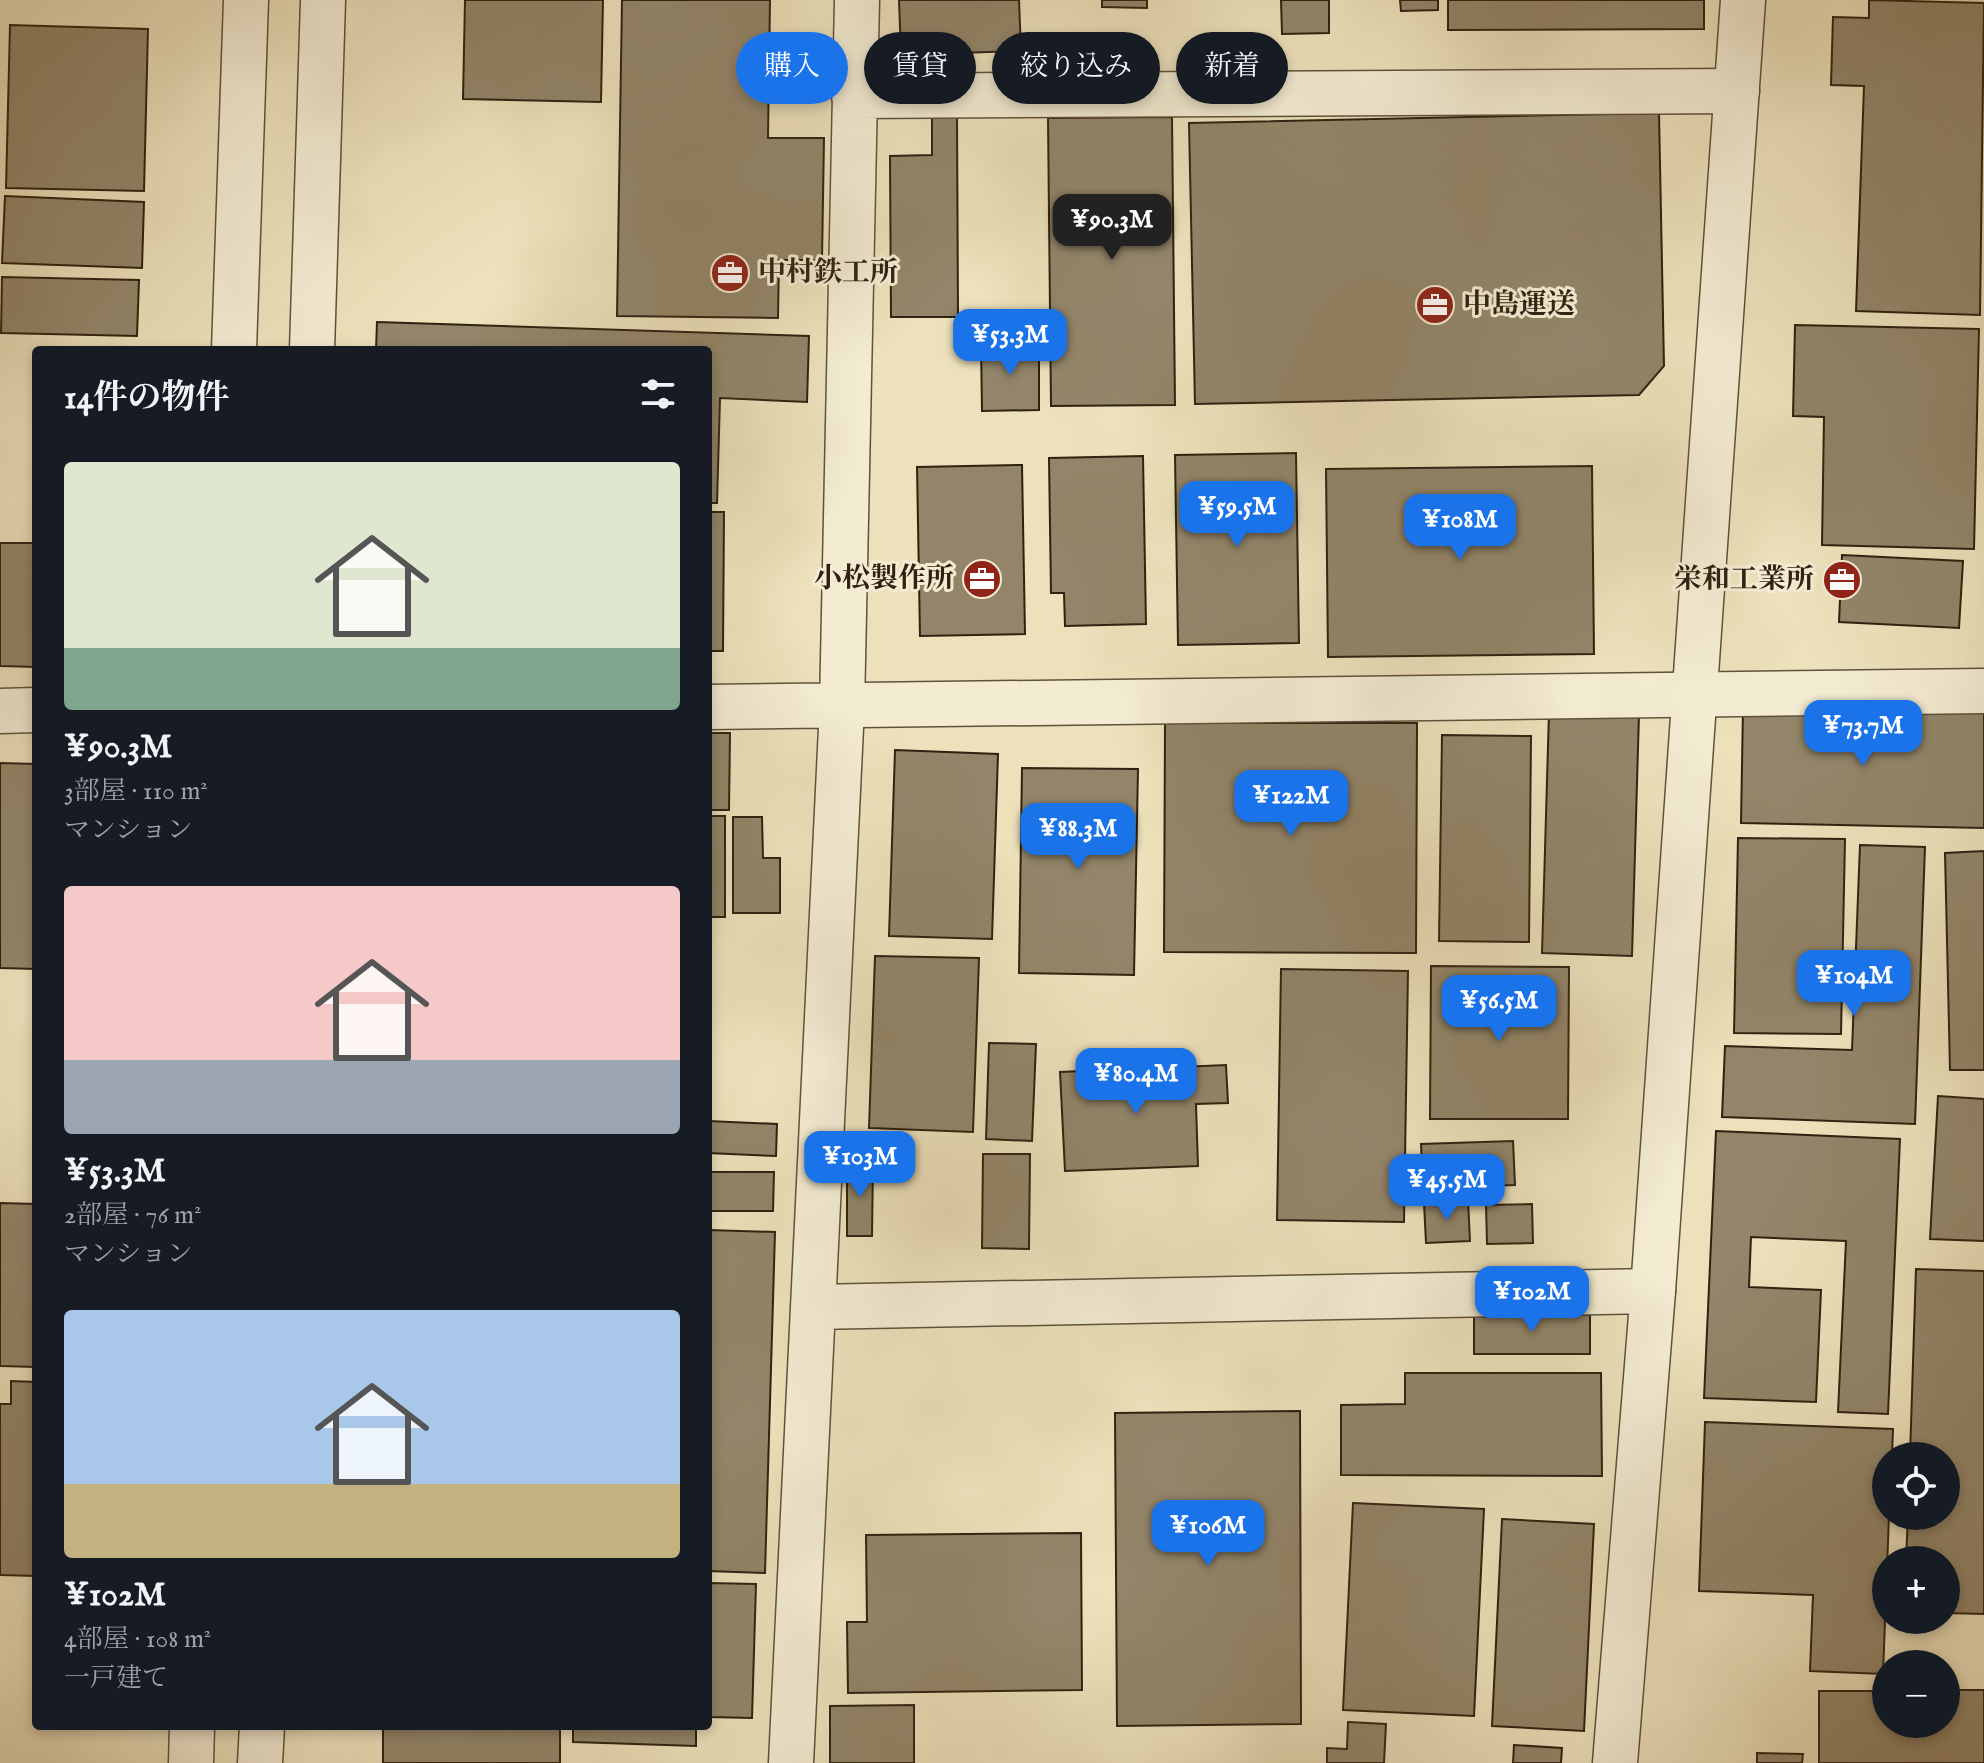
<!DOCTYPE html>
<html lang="ja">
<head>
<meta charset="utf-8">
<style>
  :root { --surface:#171b24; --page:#242831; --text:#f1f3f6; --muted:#9ea1a6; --accent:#1a73e8 }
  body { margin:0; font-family:"IM FELL English","Noto Serif JP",serif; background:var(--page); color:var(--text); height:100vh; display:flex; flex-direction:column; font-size:30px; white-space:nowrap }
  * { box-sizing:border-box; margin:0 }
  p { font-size:26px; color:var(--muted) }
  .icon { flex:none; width:44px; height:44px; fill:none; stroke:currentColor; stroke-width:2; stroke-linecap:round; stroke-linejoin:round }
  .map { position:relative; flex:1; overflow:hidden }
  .details { position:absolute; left:32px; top:346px; width:680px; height:1384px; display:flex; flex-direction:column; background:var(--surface); border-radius:8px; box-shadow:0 4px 12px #0003 }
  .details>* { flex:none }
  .banner { position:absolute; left:736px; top:32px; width:760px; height:72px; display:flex; gap:16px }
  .fabs { position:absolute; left:1872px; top:1442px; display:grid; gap:16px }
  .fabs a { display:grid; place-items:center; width:88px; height:88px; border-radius:50%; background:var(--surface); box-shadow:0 4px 12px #0003; font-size:40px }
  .price { position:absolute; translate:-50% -68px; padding:0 18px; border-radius:16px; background:var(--accent); color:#fff; font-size:26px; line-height:52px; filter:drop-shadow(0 2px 4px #0008) }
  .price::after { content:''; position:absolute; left:50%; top:48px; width:24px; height:18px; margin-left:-12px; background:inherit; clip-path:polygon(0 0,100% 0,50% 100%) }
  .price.selected { background:#222; color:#fff }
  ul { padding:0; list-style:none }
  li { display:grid; align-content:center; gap:16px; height:424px; padding:0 32px }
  li span { display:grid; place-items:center; height:248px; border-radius:8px; color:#555 }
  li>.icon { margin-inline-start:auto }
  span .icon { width:144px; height:144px; fill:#fffc; stroke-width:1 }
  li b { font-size:34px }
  h2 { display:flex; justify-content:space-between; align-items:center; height:96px; padding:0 32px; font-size:34px }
  .chip { padding:0 28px; border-radius:36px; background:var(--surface); box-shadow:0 4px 12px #0003; font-size:28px; line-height:72px }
  .chip.selected { background:var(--accent); color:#fff }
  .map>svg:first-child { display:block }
  .building { fill:#928569; stroke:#302211; stroke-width:2 }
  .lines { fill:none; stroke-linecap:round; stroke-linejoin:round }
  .minor-casing { stroke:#5f523c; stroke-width:47 }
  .tertiary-casing { stroke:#5f523c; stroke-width:47 }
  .minor { stroke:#f3ecd3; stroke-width:44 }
  .tertiary { stroke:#f3ecd3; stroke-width:44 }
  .labels { text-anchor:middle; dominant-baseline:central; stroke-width:6; stroke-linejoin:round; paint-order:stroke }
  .poi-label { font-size:28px; font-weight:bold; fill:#302211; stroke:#f3ecd3; text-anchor:start }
</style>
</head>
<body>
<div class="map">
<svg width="1984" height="1763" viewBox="0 0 1984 1763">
  <rect width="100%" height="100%" fill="#ece1bb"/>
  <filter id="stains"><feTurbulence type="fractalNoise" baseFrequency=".0025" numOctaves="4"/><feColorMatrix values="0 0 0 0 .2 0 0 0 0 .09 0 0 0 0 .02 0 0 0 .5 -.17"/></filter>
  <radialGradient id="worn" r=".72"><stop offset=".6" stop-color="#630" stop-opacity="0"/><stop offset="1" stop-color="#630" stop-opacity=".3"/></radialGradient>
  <path class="building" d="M 465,0 L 603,0 L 601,102 L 463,99 Z
    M 622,0 L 770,0 L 768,138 L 824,138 L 822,260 L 779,260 L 778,318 L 617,316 Z
    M 899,0 L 1019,0 L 1021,51 L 901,55 Z
    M 1102,0 L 1147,0 L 1147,8 L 1102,7 Z
    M 1281,0 L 1329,0 L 1329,33 L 1282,34 Z
    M 1400,0 L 1438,0 L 1438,10 L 1401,11 Z
    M 1448,0 L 1704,0 L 1704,29 L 1448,30 Z
    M 1869,0 L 1984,3 L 1980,315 L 1856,311 L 1864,86 L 1831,85 L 1833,17 L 1869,18 Z
    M 10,25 L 148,29 L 144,191 L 6,188 Z
    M 1659,113 L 1664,366 L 1639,395 L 1195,404 L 1189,123 Z
    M 957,114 L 958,317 L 891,317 L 890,156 L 932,155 L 932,115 Z
    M 1172,117 L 1175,405 L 1051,406 L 1048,118 Z
    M 5,196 L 144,202 L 142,268 L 2,263 Z
    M 2,277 L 139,280 L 137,336 L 1,333 Z
    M 377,322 L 809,336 L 807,402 L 720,398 L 717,503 L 708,503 L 708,350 L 376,350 Z
    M 1795,325 L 1979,329 L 1974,549 L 1822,545 L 1824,417 L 1793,416 Z
    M 981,343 L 1039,343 L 1039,410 L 982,411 Z
    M 1296,453 L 1299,643 L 1178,645 L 1175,455 Z
    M 1143,456 L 1146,624 L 1065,626 L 1064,593 L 1051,593 L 1049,458 Z
    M 1022,465 L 1025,634 L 920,636 L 917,467 Z
    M 1592,466 L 1594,654 L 1328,657 L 1326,469 Z
    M 708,512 L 724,512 L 723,651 L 708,651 Z
    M 0,543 L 36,543 L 36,667 L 0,666 Z
    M 1842,555 L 1963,561 L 1959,628 L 1839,622 Z
    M 1743,707 L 1984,712 L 1984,828 L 1741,823 Z
    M 1549,712 L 1639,714 L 1632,956 L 1542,953 Z
    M 1165,723 L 1417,723 L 1416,953 L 1164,952 Z
    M 708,733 L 730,733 L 729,810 L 708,810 Z
    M 1442,735 L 1531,736 L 1529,942 L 1439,941 Z
    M 895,750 L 998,754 L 992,939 L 889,936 Z
    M 0,763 L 36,764 L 36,969 L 0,968 Z
    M 1022,768 L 1138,769 L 1134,975 L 1019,973 Z
    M 708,816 L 725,816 L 725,917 L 708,917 Z
    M 733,817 L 762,817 L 763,858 L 780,858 L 780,913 L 733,913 Z
    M 1738,838 L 1845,839 L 1841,1034 L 1734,1033 Z
    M 1860,845 L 1925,847 L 1915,1124 L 1722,1117 L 1725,1046 L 1852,1050 Z
    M 1984,851 L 1984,1070 L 1950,1070 L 1945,853 Z
    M 875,956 L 979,958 L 973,1132 L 869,1128 Z
    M 1431,966 L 1569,967 L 1568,1119 L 1430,1119 Z
    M 1281,969 L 1408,971 L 1404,1222 L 1277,1220 Z
    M 989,1043 L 1036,1044 L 1032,1141 L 986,1139 Z
    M 1226,1065 L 1228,1103 L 1196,1104 L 1198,1166 L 1065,1171 L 1060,1072 Z
    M 1938,1096 L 1984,1099 L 1984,1241 L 1930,1239 Z
    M 708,1121 L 777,1124 L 776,1156 L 708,1153 Z
    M 1716,1131 L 1900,1139 L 1888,1414 L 1838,1412 L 1846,1241 L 1751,1237 L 1749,1287 L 1821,1290 L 1816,1402 L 1704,1398 Z
    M 1513,1141 L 1515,1185 L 1423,1188 L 1421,1144 Z
    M 983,1154 L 1030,1154 L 1029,1249 L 982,1248 Z
    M 847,1162 L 873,1163 L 872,1236 L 847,1236 Z
    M 708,1172 L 774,1172 L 773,1211 L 708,1211 Z
    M 1468,1200 L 1470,1241 L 1426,1243 L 1424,1203 Z
    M 0,1203 L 36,1204 L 36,1367 L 0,1366 Z
    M 1532,1204 L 1533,1243 L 1487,1244 L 1486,1205 Z
    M 708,1230 L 775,1232 L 765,1573 L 708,1571 Z
    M 1916,1269 L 1984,1271 L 1984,1614 L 1946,1613 L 1946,1560 L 1906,1560 L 1908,1516 L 1946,1516 L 1946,1456 L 1910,1456 Z
    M 1474,1315 L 1590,1315 L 1590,1354 L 1474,1354 Z
    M 1405,1373 L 1601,1373 L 1602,1476 L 1341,1475 L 1341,1405 L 1405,1404 Z
    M 11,1381 L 36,1382 L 36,1576 L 0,1575 L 0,1404 L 11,1404 Z
    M 1300,1411 L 1301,1724 L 1117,1726 L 1115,1413 Z
    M 1705,1422 L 1893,1429 L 1892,1456 L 1886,1456 L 1886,1516 L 1889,1516 L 1883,1674 L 1810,1671 L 1813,1595 L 1699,1591 Z
    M 1353,1503 L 1484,1509 L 1474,1716 L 1343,1710 Z
    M 1502,1519 L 1594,1524 L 1584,1731 L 1492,1726 Z
    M 1081,1533 L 1082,1690 L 848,1693 L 847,1622 L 867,1622 L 866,1535 Z
    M 708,1583 L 756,1584 L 752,1718 L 708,1717 Z
    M 1946,1690 L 1984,1690 L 1984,1763 L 1819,1763 L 1819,1691 L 1886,1691 L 1886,1724 L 1946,1724 Z
    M 914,1705 L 914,1763 L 830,1763 L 830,1706 Z
    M 1348,1722 L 1386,1724 L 1384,1763 L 1327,1763 L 1327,1748 L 1347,1749 Z
    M 383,1726 L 560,1726 L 560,1763 L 383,1763 Z
    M 573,1726 L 696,1726 L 696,1746 L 573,1742 Z
    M 1514,1745 L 1562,1748 L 1561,1763 L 1513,1763 Z
    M 1757,1753 L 1803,1754 L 1802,1763 L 1757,1763 Z"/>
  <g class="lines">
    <defs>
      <path id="minor" d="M 854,96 L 1737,91
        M 708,707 L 1984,691
        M 0,711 L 36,710
        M 814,1307 L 1653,1291
        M 791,1763 L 842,707 L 857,0"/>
      <path id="tertiary" d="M 234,350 L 246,0
        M 312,350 L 323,0
        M 191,1763 L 192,1726
        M 260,1763 L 262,1726
        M 1615,1763 L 1653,1291 L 1743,0"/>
    </defs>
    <use href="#minor" class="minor-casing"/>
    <use href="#tertiary" class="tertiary-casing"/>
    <use href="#minor" class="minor"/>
    <use href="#tertiary" class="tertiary"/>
  </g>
  <defs>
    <symbol id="office-disc" viewBox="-11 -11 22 22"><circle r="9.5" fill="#8f2418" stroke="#f3ecd3"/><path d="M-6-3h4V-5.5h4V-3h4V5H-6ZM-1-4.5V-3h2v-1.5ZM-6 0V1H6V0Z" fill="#fff"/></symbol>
  </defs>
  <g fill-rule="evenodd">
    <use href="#office-disc" x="708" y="251" width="44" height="44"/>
    <use href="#office-disc" x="1413" y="283" width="44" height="44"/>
    <use href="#office-disc" x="960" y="557" width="44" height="44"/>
    <use href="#office-disc" x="1820" y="558" width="44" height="44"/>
  </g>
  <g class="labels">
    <g class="poi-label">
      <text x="758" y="273">中村鉄工所</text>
      <text x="1463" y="305">中島運送</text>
      <text x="954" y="579" text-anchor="end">小松製作所</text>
      <text x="1814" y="580" text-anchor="end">栄和工業所</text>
    </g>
  </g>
  <rect width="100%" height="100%" filter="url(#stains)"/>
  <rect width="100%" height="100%" fill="url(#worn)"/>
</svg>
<div class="fabs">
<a><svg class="icon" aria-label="locate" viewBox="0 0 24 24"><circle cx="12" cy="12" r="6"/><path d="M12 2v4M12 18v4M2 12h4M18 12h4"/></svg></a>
<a>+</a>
<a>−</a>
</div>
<b class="price selected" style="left:1112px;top:262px">¥90.3M</b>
<b class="price" style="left:1010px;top:377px">¥53.3M</b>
<b class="price" style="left:1237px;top:549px">¥59.5M</b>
<b class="price" style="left:1460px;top:562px">¥108M</b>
<b class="price" style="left:1863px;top:768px">¥73.7M</b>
<b class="price" style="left:1291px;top:838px">¥122M</b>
<b class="price" style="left:1078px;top:871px">¥88.3M</b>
<b class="price" style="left:1854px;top:1018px">¥104M</b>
<b class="price" style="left:1499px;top:1043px">¥56.5M</b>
<b class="price" style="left:1136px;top:1116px">¥80.4M</b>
<b class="price" style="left:860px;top:1199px">¥103M</b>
<b class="price" style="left:1447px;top:1222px">¥45.5M</b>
<b class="price" style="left:1532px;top:1334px">¥102M</b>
<b class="price" style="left:1208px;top:1568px">¥106M</b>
<div class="banner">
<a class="chip selected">購入</a>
<a class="chip">賃貸</a>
<a class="chip">絞り込み</a>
<a class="chip">新着</a>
</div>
<section class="details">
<h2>14件の物件<svg class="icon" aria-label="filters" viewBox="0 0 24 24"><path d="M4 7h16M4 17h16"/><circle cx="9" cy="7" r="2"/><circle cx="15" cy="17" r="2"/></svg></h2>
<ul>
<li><span style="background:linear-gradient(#dfe7d0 75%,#7fa58c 0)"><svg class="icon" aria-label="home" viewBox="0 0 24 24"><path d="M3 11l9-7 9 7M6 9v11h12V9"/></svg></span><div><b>¥90.3M</b><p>3部屋 · 110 m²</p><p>マンション</p></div></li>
<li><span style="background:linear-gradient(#f6c9c9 70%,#9aa5b1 0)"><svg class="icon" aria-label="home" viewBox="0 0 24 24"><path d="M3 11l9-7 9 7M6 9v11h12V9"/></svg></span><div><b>¥53.3M</b><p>2部屋 · 76 m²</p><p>マンション</p></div></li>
<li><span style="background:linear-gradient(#a9c7e8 70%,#c2b280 0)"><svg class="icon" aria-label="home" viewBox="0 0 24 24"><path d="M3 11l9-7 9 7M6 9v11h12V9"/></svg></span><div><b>¥102M</b><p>4部屋 · 108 m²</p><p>一戸建て</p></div></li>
</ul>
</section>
</div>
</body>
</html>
